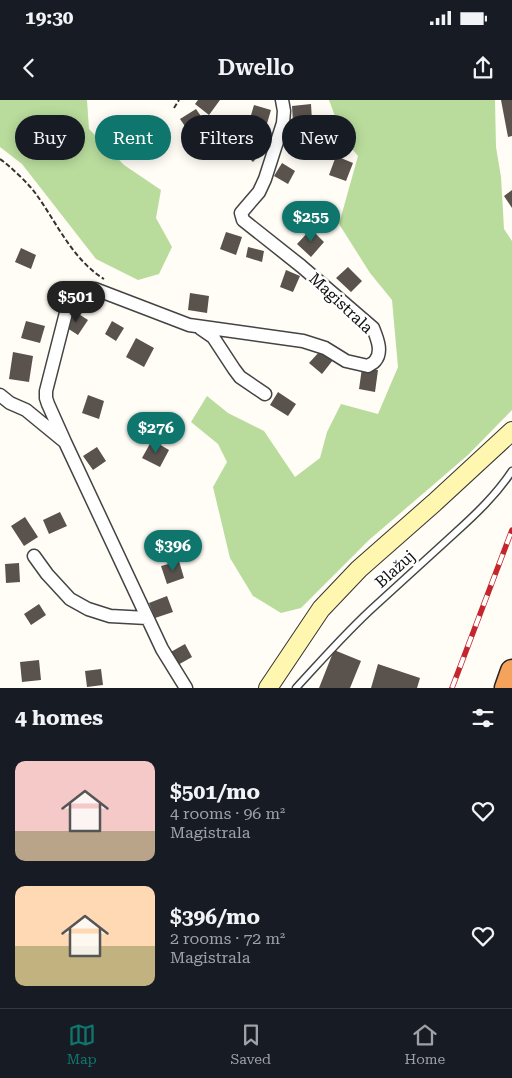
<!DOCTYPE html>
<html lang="en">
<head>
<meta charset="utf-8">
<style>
  :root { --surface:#171b24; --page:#20242c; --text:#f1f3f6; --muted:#9ea1a6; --line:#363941; --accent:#0f766e }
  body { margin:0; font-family:"Roboto Serif",serif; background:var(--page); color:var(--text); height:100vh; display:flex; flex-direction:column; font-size:19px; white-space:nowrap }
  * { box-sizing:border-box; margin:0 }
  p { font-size:16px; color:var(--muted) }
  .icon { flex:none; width:28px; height:28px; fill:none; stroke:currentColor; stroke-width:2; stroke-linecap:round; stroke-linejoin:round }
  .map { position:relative; height:588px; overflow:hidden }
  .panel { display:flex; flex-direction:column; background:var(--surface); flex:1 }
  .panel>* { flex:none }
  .banner { position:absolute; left:15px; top:15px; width:482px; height:45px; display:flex; gap:10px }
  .price { position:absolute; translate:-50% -42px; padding:0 11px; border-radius:18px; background:var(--accent); color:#fff; font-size:16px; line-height:32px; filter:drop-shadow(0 1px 2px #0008) }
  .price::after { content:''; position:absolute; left:50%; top:30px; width:15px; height:11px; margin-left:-8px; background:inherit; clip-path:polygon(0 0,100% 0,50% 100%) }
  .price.active { background:#222; color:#fff }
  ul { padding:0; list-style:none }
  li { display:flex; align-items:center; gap:15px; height:125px; padding:0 15px }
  li span { display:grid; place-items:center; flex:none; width:140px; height:100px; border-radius:10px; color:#555 }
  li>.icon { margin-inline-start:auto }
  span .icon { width:60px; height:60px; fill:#fffc; stroke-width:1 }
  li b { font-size:21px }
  h2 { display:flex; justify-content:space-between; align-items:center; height:60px; padding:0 15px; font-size:21px }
  .pill { padding:0 18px; border-radius:22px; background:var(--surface); box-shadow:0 2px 12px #0003; font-size:18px; line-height:45px }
  .pill.active { background:var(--accent); color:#fff }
  .status { display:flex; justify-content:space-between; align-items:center; height:35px; padding:0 25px; background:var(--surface); direction:ltr }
  .status svg { height:14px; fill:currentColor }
  header { display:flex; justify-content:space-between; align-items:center; height:65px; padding:0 15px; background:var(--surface); font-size:22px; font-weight:600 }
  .dock { display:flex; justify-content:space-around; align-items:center; height:70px; border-top:1px solid var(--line); background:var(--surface); font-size:14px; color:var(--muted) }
  .dock a { display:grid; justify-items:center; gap:2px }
  .dock .active { color:var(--accent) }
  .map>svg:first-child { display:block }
  .forest { fill:#b9dc9c }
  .building { fill:#5a524d }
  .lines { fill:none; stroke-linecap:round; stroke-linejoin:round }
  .lane-casing { stroke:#444; stroke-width:9 }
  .street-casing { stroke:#444; stroke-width:15 }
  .secondary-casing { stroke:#333; stroke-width:20 }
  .highway-casing { stroke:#222; stroke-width:25 }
  .path { stroke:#333; stroke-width:2; stroke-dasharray:5 2.5; stroke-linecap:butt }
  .lane { stroke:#fff; stroke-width:6 }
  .street { stroke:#fff; stroke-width:12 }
  .secondary { stroke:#fff6b0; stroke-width:18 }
  .highway { stroke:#f5a25d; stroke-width:22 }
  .rail-casing { stroke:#c4262e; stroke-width:5.5 }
  .rail { stroke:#fff; stroke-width:4; stroke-dasharray:11; stroke-linecap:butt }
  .labels { text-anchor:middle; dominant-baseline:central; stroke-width:5; stroke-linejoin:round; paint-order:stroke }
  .street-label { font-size:16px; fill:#111; stroke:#fff }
</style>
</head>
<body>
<div class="status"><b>19:30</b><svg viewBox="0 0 49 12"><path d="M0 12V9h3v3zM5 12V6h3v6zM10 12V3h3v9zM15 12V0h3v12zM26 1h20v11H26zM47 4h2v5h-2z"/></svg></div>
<header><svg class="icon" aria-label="back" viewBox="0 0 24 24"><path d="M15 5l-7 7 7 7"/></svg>Dwello<svg class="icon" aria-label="share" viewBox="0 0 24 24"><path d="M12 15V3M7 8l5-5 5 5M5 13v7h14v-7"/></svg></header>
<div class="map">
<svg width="512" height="588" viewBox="0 0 512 588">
  <rect width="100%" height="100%" fill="#fffdf5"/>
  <path class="forest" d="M 0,0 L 87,0 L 89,29 L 124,65 L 161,90 L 156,118 L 172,147 L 159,174 L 138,180 L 96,159 L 22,64 L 0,47 Z
    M 329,0 L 495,0 L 496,47 L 501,77 L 504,129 L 512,141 L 512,310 L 468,355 L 369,440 L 301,508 L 281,513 L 253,496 L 230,458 L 213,387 L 227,362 L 218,344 L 191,322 L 207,296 L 228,313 L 264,331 L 295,377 L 320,358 L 327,332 L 341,304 L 378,314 L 398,267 L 392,200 L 370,173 L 339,124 L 358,56 L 343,38 Z"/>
  <path class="building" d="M 198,0 L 220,0 L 209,15 L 195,4 Z
    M 501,0 L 512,0 L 512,36 L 508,37 Z
    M 311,4 L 312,21 L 293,22 L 292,6 Z
    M 254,5 L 271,10 L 266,27 L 249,22 Z
    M 196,9 L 207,25 L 191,35 L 180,19 Z
    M 252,38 L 264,50 L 253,62 L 240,50 Z
    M 336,56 L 353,63 L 346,81 L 329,75 Z
    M 282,63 L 295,71 L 288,84 L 274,76 Z
    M 512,90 L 512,108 L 504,96 Z
    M 311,129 L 324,142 L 311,157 L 297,144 Z
    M 226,132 L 242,137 L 236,155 L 220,149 Z
    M 248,147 L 264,151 L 262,162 L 246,157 Z
    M 21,148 L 36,155 L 31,169 L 15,162 Z
    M 348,167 L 362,181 L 351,192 L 336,178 Z
    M 286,170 L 300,176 L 293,192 L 280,187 Z
    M 190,193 L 209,196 L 207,213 L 188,210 Z
    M 74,211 L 88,220 L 78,235 L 64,226 Z
    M 26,221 L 45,226 L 40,243 L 21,238 Z
    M 112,221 L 124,228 L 116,241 L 105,234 Z
    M 136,238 L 154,248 L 144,267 L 126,257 Z
    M 321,250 L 333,260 L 322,274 L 309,263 Z
    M 13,252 L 33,256 L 29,282 L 9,279 Z
    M 362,268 L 378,270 L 375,292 L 359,289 Z
    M 278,292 L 296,304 L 288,316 L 270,305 Z
    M 88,295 L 104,301 L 99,319 L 82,313 Z
    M 152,340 L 169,350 L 160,367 L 142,358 Z
    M 97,347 L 106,361 L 93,370 L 83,356 Z
    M 60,412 L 67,426 L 49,434 L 43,420 Z
    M 25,417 L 38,437 L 24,446 L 11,426 Z
    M 179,461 L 184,478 L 167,484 L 161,466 Z
    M 19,463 L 20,482 L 6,483 L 5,464 Z
    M 167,496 L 173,512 L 155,518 L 149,503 Z
    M 39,504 L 46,515 L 31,525 L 24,514 Z
    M 185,544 L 192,557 L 176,566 L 169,553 Z
    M 334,550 L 361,561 L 350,588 L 319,588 Z
    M 39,560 L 41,580 L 22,582 L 20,562 Z
    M 378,564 L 420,578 L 417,588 L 371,588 Z
    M 101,569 L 103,585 L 87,587 L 85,571 Z"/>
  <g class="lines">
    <defs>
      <path id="lane" d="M 296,588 C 322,560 347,531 376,505 C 402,481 429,457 455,433 C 476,414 496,395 512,371"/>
      <path id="street" d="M 200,228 L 213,237 L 234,269 L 240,277 L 265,294
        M 0,295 L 10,303 L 26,310 L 65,342 L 162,549 L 186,588
        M 65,342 L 48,304 L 46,298 L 46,291 L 70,197 C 77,187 83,188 95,189 L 189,225 L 303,241 L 325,248 L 346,261 L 368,266 C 370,264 373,264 375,261 C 383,252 377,238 373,228 L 301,166 L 243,120 L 241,113 L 259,92 L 265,79 L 283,23 L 284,11 L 282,0
        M 34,456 L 47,474 L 70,499 L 88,509 L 110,516 L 147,518"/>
      <path id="secondary" d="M 268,588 L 321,509 L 359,469 L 434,403 L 512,331"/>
      <path id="highway" d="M 506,588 L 512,571"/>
    </defs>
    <use href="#lane" class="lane-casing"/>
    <use href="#street" class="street-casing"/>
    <use href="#secondary" class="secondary-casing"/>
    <use href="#highway" class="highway-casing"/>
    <path class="path" d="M 174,8 L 179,0
      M 0,59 C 9,65 30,85 36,94 C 57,123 72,159 104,179"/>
    <use href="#lane" class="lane"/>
    <use href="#street" class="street"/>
    <use href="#secondary" class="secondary"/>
    <use href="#highway" class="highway"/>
    <defs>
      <path id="rail" d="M 452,588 L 512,430"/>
    </defs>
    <use href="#rail" class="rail-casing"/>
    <use href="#rail" class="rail"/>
  </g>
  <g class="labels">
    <g class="street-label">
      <text transform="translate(341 203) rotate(43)">Magistrala</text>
      <text transform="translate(395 469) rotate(-42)">Blažuj</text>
    </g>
  </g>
</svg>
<b class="price" style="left:311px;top:143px">$255</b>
<b class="price active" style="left:76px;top:223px">$501</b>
<b class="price" style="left:156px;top:354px">$276</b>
<b class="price" style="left:173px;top:472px">$396</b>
<div class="banner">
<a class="pill">Buy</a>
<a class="pill active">Rent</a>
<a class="pill">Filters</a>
<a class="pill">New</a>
</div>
</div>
<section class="panel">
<h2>4 homes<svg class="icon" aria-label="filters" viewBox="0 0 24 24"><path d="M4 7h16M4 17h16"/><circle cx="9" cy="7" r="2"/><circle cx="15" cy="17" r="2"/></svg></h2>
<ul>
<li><span style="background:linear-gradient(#f6c9c9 70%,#b9a48a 0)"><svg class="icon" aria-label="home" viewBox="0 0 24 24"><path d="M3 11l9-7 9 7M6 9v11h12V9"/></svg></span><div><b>$501/mo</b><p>4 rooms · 96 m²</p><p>Magistrala</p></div><svg class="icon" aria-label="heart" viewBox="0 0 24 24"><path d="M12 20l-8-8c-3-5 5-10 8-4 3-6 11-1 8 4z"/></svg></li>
<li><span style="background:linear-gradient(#ffd9b3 60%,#c2b280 0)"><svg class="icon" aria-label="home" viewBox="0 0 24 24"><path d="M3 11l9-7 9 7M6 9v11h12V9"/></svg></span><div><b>$396/mo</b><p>2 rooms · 72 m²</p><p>Magistrala</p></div><svg class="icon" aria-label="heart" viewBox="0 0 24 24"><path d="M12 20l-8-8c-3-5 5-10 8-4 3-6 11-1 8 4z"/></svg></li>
</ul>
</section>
<nav class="dock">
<a class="active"><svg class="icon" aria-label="map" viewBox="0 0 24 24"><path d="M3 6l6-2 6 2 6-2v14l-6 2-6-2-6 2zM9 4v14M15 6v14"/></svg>Map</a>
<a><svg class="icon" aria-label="saved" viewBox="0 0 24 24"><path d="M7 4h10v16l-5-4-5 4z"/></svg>Saved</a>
<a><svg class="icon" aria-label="home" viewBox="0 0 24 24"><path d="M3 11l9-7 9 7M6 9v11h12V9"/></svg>Home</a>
</nav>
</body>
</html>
